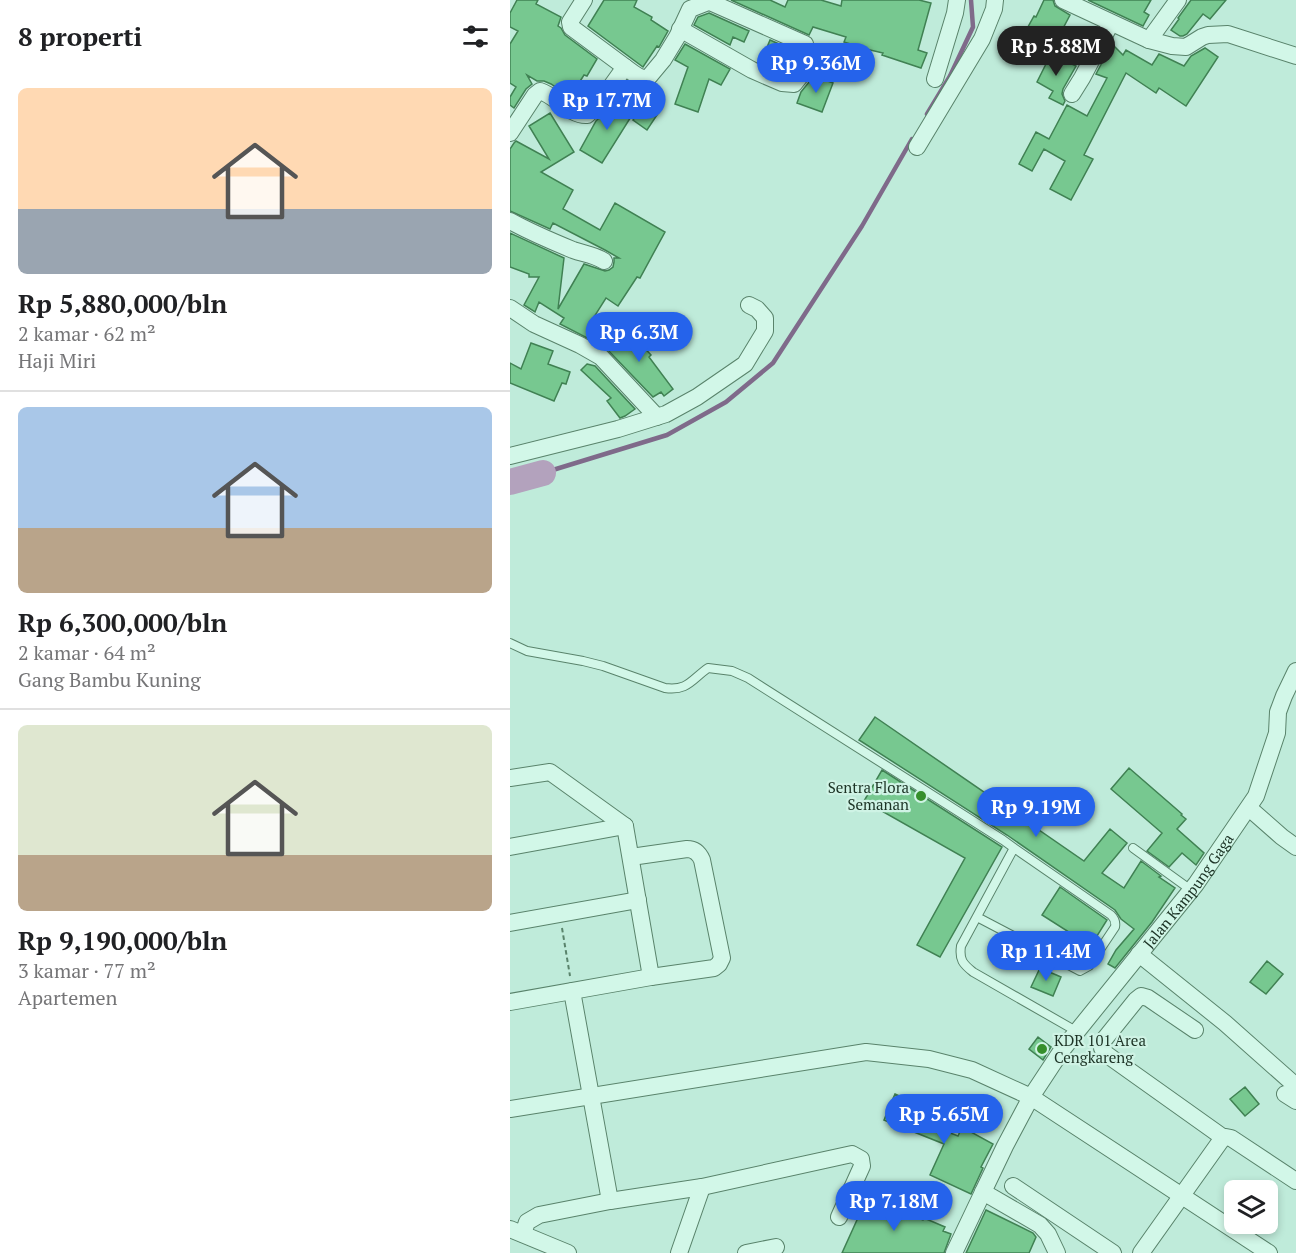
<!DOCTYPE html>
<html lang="id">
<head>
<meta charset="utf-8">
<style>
  :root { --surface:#fff; --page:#f2f2f2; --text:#202124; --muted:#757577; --line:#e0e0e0; --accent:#2563eb }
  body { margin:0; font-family:"PT Serif",serif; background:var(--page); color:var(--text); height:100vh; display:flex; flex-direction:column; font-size:22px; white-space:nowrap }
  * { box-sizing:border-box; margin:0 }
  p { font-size:20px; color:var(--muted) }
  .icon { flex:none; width:33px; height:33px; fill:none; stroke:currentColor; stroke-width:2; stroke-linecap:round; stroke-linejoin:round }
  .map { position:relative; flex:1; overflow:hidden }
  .drawer { display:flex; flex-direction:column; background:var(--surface); width:510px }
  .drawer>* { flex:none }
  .fabs { position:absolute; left:714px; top:1180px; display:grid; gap:12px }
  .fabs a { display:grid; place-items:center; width:54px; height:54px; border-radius:9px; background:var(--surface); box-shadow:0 3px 9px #0003; font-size:30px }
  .price { position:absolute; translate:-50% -51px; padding:0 14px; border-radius:21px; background:var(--accent); color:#fff; font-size:20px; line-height:39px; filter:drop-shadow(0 2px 3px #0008) }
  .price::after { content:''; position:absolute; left:50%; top:36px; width:18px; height:14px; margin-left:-9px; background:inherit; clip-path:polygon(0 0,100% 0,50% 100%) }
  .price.active { background:#222; color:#fff }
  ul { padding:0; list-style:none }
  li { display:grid; align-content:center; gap:12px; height:318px; padding:0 18px }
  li+li { border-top:2px solid var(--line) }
  li span { display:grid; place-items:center; height:186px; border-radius:9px; color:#555 }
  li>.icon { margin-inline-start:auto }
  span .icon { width:108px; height:108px; fill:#fffc; stroke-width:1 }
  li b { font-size:26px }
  h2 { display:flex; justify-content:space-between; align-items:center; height:72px; padding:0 18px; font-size:26px }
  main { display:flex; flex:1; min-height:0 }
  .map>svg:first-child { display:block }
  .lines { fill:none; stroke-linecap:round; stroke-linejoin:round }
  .stream { stroke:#7f6a8a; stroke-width:4.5 }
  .river { stroke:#b3a2bd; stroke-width:26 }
  .building { fill:#77c890; stroke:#408153; stroke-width:1.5 }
  .lane-casing { stroke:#59836b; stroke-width:10 }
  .street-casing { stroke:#59836b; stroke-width:18 }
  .path { stroke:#59836b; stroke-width:2; stroke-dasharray:4.5 3; stroke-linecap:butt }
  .lane { stroke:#d2f7e8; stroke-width:8 }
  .street { stroke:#d2f7e8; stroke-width:16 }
  .poi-dot { fill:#368f2c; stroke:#cff3e5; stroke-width:2 }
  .labels { text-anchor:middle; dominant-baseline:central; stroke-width:4.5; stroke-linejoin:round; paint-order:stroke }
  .poi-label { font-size:15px; fill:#1c3325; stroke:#cff3e5; text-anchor:end }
  .street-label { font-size:15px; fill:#1c3325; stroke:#cff3e5 }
</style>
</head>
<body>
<main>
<section class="drawer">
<h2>8 properti<svg class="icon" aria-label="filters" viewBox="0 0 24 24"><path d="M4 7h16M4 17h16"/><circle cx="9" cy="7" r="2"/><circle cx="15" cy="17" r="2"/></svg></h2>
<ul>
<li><span style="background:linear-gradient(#ffd9b3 65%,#9aa5b1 0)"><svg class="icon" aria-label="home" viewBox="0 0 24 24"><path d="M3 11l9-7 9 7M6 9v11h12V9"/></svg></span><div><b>Rp 5,880,000/bln</b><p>2 kamar · 62 m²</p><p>Haji Miri</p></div></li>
<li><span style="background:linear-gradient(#a9c7e8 65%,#b9a48a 0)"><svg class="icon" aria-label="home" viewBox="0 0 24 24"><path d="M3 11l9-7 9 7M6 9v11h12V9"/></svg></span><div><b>Rp 6,300,000/bln</b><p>2 kamar · 64 m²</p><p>Gang Bambu Kuning</p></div></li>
<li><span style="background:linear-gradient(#dfe7d0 70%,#b9a48a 0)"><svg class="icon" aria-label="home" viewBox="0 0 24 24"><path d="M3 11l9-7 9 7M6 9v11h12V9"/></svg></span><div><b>Rp 9,190,000/bln</b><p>3 kamar · 77 m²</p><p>Apartemen</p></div></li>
</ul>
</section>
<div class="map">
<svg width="786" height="1253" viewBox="0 0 786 1253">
  <rect width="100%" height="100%" fill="#bfebda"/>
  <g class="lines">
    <path class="stream" d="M 417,114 L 440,76 L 463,27 L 461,0
      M 33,473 L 157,435 L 216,402 L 263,363 L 352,226 L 402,139"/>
    <path class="river" d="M 0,482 L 33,473"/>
  </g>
  <path class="building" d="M 7,0 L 28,0 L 26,4 L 51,17 L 48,26 L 51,28 L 55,35 L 87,59 L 77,76 L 74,75 L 60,97 L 41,84 L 34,81 L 27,81 L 17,75 L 22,84 L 16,89 L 4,108 L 0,105 L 0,97 L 6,87 L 0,83 L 0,44 L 8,31 L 0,27 L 0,13 Z
    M 94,0 L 127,0 L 124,7 L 142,17 L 141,20 L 158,31 L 149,47 L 147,46 L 133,67 L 78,26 Z
    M 221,0 L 260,0 L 275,7 L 278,0 L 311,0 L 331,6 L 332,0 L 409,0 L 421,3 L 408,50 L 417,53 L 411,68 L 372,55 L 373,53 L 356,49 L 334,42 L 336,37 L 303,27 L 299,35 Z
    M 534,0 L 543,0 L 545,6 L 560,15 L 550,34 L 541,30 L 533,46 L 513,36 L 524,16 L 526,17 Z
    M 578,0 L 641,0 L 634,12 L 639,15 L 633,26 Z
    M 681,0 L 716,0 L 700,19 L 693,14 L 677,34 L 673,36 L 670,36 L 661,30 L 669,19 L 668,18 Z
    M 199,13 L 239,31 L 234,42 L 223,37 L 220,45 L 184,25 L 188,17 Z
    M 260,40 L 289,53 L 283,69 L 279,73 L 251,62 Z
    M 175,44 L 220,69 L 211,85 L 199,79 L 188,112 L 165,104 L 178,67 L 165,60 Z
    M 602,44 L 613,55 L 616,50 L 642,65 L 649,54 L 674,66 L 681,56 L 695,48 L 708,57 L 676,106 L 649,88 L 646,93 L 616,73 L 574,155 L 583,159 L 561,200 L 540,189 L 555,161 L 534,149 L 522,171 L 509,164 L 526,132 L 539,139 L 557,105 L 577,116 L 597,78 L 586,74 Z
    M 541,54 L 566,66 L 553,89 L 552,94 L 555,101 L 553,105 L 539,98 L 543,91 L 527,82 Z
    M 302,75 L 323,83 L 312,112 L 287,103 L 291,92 L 300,81 Z
    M 137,99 L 151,109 L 137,130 L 123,120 Z
    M 105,100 L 124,112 L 92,163 L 70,150 L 86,121 L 95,112 Z
    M 40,113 L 64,152 L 31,172 L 63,190 L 53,209 L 90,230 L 105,203 L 155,232 L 130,278 L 127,277 L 108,306 L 96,298 L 82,320 L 93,330 L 85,342 L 50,324 L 54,318 L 29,302 L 25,312 L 14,305 L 29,277 L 19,277 L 19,274 L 0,267 L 0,233 L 54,258 L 48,309 L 74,264 L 95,271 L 99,270 L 103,267 L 104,262 L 104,258 L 109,258 L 95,250 L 43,223 L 40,229 L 0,211 L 0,149 L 4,143 L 6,141 L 39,159 L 19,126 Z
    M 118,327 L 132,342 L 130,343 L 141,355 L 139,357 L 163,389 L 154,396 L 151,392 L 143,397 L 95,347 Z
    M 21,343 L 43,351 L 38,364 L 60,372 L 56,384 L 52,383 L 44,401 L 0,383 L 0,363 L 11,369 Z
    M 77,364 L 85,366 L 125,409 L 115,416 L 110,418 L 97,401 L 101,398 L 71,370 Z
    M 365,717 L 574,861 L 600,829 L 617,843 L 592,873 L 614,888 L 631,861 L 651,876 L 649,877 L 665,888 L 642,922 L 605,968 L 598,964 L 606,950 L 624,929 L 611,919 L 605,910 L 497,835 L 349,740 Z
    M 619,768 L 672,814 L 671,815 L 676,819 L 667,829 L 694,853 L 686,865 L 672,853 L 659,867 L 637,851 L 652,833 L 601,789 Z
    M 372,770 L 492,847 L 430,957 L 407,945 L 455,858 L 354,801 Z
    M 550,887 L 597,920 L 582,944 L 579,942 L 567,962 L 551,952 L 562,934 L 532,915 Z
    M 757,961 L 773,974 L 756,994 L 740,982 Z
    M 530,968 L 551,977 L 543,996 L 521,987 Z
    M 528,1037 L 541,1047 L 533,1060 L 519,1049 Z
    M 735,1087 L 749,1104 L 735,1116 L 720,1099 Z
    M 385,1094 L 425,1112 L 420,1125 L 448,1136 L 452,1127 L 483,1144 L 471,1167 L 473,1168 L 461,1194 L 420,1175 L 434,1144 L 374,1120 Z
    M 354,1195 L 413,1220 L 414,1218 L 435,1227 L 433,1231 L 441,1234 L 434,1253 L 332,1253 L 351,1211 L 349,1210 Z
    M 476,1210 L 523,1233 L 526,1237 L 519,1253 L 456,1253 Z"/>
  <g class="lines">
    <defs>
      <path id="lane" d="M 0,643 L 17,651 L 73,661 L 93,666 L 155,688 C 178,691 181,680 198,668 L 222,671 L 238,678 L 493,840 L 504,848 L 451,946 C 449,960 453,964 463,972 L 566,1031
        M 623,848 L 681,890
        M 467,917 L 570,971 L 579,966 L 605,927 C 606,922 605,919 601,915 L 504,848"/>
      <g id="street">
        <path d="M 74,0 L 60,22 L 61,27 L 115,67"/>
        <path d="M 553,0 L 639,40 L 662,46 L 676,47 L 692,37 L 698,35 L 718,34 L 786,56"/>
        <path d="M 200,2 L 295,44"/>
        <path d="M 170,29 L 242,70 L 272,83 L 284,84 L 292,74"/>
        <path d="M 639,40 L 668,0"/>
        <path d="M 425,79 L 445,13 L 447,0"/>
        <path d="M 562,94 L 572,78 L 601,23"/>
        <path d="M 0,133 L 25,95 L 30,91 C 46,96 60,116 77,115 L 87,106 L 115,67 C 122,72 130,80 138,78 L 153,60 L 167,37 L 180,9 L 203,0"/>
        <path d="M 407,147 L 472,39 L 484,9 L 485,0"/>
        <path d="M 0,221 C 20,232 41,241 63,250 C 74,254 83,254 94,261"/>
        <path d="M 0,308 L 24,324 L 70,345 L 91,357 L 147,417"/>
        <path d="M 0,456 L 108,429 L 156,414 L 187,397 L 235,364 L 255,331 L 255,318 L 247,309 L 239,305"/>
        <path d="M 0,778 L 40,772 L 115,826 L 141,977"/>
        <path d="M 739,808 L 772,837 L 786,847"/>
        <path d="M 0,847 L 115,826"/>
        <path d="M 0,923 L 128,900"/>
        <path d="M 629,954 L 715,1023 L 786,1086"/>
        <path d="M 62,991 L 100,1201"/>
        <path d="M 0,1002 L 141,977 L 204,968 L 209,964 L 212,958 L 192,860 C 189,853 184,849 177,849 L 121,857"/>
        <path d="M 685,1030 L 638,998 L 631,996 L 626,1000 L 593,1041 L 592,1048 L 596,1054 L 714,1138"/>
        <path d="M 775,1094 L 786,1101"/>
        <path d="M 0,1109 L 356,1052 L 419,1059 L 462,1070 L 521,1097 L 759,1253"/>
        <path d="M 503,1186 L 603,1253"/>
        <path d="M 0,1229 L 58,1253"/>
        <path d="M 13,1234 L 17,1222 L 29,1215 L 100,1201 L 192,1187 L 342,1154 L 351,1159 L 352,1166 L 329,1217"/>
        <path d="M 169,1253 L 192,1187"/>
        <path d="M 236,1253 L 266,1247"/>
        <path d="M 444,1253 L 473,1192"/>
        <path id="s1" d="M 547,1253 L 538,1234 L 530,1225 L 473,1192 L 495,1146 L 521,1097 L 552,1050 L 686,884 L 746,796 L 767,733 L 768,712 L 774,696 L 786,671"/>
        <path d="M 631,1253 L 712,1139 L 716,1137 L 721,1138 L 786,1181"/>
      </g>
    </defs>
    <use href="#lane" class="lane-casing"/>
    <use href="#street" class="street-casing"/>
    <path class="path" d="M 52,928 L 60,976"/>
    <use href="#lane" class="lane"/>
    <use href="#street" class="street"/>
  </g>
  <g class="poi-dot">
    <circle cx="411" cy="796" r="6"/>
    <circle cx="532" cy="1049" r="6"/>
  </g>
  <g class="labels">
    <g class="poi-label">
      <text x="399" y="787">Sentra Flora<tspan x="399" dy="17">Semanan</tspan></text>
      <text x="544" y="1040" text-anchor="start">KDR 101 Area<tspan x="544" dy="17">Cengkareng</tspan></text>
    </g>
    <g class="street-label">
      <text stroke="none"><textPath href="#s1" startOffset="465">Jalan Kampung Gaga</textPath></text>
    </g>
  </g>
</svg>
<div class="fabs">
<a><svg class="icon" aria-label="layers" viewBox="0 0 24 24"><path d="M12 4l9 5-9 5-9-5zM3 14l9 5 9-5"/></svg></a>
</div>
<b class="price active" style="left:546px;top:77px">Rp 5.88M</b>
<b class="price" style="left:306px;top:94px">Rp 9.36M</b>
<b class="price" style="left:97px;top:131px">Rp 17.7M</b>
<b class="price" style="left:129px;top:363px">Rp 6.3M</b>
<b class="price" style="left:526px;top:838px">Rp 9.19M</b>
<b class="price" style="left:536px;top:982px">Rp 11.4M</b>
<b class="price" style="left:434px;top:1145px">Rp 5.65M</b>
<b class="price" style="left:384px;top:1232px">Rp 7.18M</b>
</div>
</main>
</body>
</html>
